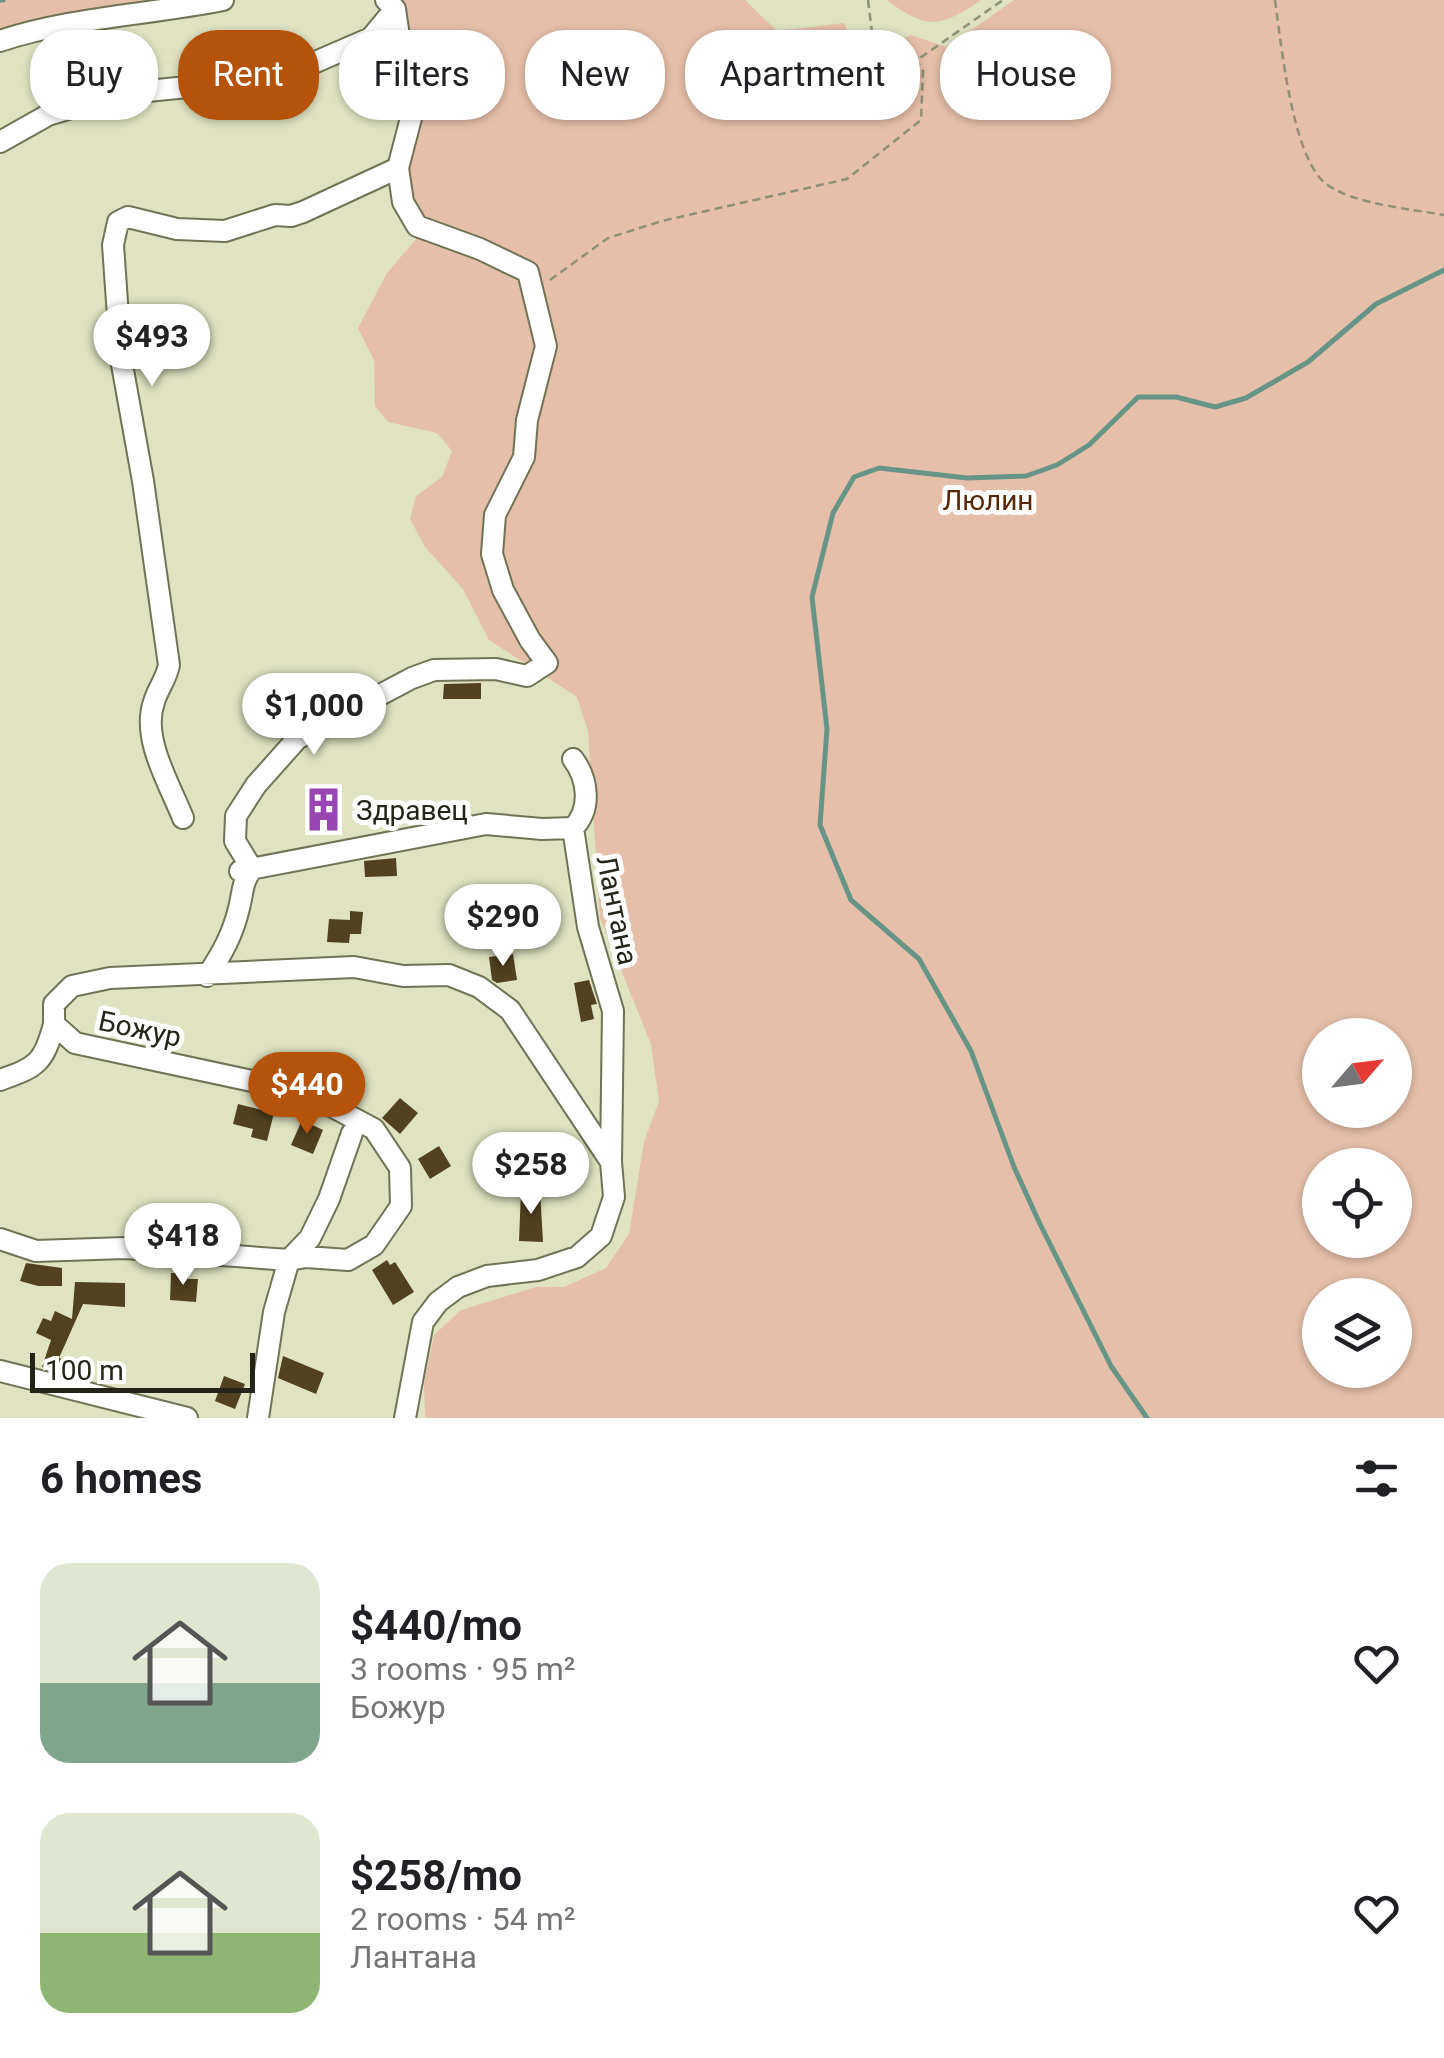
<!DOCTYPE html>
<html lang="en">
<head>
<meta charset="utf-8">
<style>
  :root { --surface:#fff; --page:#f2f2f2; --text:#202124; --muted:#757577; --accent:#b45309 }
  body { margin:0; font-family:Roboto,sans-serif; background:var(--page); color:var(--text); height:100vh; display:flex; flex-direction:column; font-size:38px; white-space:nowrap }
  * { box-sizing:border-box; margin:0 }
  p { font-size:32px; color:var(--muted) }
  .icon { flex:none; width:55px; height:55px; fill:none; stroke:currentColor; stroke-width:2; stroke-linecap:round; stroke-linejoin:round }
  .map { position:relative; height:1418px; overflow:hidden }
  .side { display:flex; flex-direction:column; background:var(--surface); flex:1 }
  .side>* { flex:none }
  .hud { position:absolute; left:30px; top:30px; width:1385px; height:90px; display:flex; gap:20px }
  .needle { width:65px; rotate:62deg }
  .controls { position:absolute; left:1302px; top:1018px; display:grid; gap:20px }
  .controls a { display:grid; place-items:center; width:110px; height:110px; border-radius:50%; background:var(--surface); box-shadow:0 2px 8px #0004; font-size:50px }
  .scale { position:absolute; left:30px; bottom:25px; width:225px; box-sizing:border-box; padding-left:10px; border:5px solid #242518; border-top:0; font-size:28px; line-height:35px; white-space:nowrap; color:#242518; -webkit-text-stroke:8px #fff; paint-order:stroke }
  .price { position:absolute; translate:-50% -85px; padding:0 22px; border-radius:35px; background:#fff; color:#222; font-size:32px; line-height:65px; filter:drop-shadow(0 2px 5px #0008) }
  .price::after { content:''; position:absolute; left:50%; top:60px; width:30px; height:22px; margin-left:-15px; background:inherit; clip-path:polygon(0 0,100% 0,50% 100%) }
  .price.current { background:var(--accent); color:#fff }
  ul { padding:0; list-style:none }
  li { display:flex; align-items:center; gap:30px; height:250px; padding:0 40px }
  li span { display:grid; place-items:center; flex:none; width:280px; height:200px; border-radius:30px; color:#555 }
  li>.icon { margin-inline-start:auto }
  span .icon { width:120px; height:120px; fill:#fffc; stroke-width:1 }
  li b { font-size:42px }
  h2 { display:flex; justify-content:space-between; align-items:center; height:120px; padding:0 40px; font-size:42px }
  .chip { padding:0 35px; border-radius:40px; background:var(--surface); box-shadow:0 2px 8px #0004; font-size:35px; line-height:90px }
  .chip.current { background:var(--accent); color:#fff }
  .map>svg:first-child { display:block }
  .green { fill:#e5bfa9; fill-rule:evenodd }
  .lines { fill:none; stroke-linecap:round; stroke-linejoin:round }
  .stream { stroke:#669588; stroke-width:5 }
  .building { fill:#524120 }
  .minor-casing { stroke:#707355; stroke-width:24 }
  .path { stroke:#8e9178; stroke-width:2.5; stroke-dasharray:8 5; stroke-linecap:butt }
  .minor { stroke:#fff; stroke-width:20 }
  .labels { text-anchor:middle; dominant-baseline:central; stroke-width:10; stroke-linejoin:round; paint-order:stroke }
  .park-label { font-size:28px; fill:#562602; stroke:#fff }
  .poi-label { font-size:28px; fill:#242518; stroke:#fff; text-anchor:start }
  .street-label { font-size:28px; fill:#242518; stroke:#fff }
</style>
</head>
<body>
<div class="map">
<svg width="1444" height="1418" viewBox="0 0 1444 1418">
  <rect width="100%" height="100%" fill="#dfe3c1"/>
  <path class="green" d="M 0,0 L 162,0 L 0,34 Z
    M 389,0 L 745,0 L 777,31 L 844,23 L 859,59 L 911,35 L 947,47 L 1014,0 L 1444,0 L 1444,1418 L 425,1418 L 424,1384 L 434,1335 L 461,1310 L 536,1287 L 564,1287 L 606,1268 L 629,1234 L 644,1142 L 659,1101 L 651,1044 L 600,918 L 588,731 L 577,697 L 489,640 L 463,589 L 425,547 L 410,519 L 416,496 L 442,477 L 452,451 L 437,433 L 388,422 L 375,406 L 374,360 L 358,328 L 387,273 L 416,239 L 417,226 L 400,174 L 414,129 ZM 1320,1035 L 1395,1035 L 1395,1110 L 1320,1110 ZM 1320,1165 L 1395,1165 L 1395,1240 L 1320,1240 ZM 1320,1295 L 1395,1295 L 1395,1370 L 1320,1370 Z
    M 887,0 L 981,0 C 942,27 927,31 887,0 Z"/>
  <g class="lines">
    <path class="stream" d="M 0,0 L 3,0
      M 1147,1418 L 1111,1366 L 1040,1224 L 1014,1167 L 971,1051 L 919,959 L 851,900 L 820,825 L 827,729 L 812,597 L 833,513 L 854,477 L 879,468 L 967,478 L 1026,476 L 1057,465 L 1089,445 L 1138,397 L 1176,397 L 1215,407 L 1246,398 L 1308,362 L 1376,304 L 1444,270"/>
  </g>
  <path class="building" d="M 481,683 L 481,699 L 443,699 L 444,684 Z
    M 396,858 L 397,876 L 365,877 L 364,861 Z
    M 350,911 L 363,912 L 361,934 L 350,934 L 349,943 L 327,942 L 329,919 L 350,920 Z
    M 513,954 L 517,980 L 497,983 L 492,980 L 489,957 Z
    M 589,980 L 597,1004 L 591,1005 L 594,1019 L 581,1022 L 574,983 Z
    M 400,1098 L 418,1113 L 400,1134 L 382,1118 Z
    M 238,1104 L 274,1113 L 267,1141 L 251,1137 L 253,1129 L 233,1124 Z
    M 302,1120 L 323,1130 L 313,1154 L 291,1145 Z
    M 439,1146 L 451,1166 L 430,1179 L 418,1159 Z
    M 521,1190 L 540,1190 L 543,1242 L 519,1241 Z
    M 387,1260 L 390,1265 L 395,1262 L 414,1292 L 393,1305 L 372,1270 Z
    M 26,1263 L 62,1268 L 62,1286 L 38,1286 L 20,1281 Z
    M 171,1273 L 188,1273 L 188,1279 L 198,1279 L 196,1302 L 170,1300 Z
    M 75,1282 L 125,1283 L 125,1307 L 83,1304 L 59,1358 L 63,1359 L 59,1372 L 42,1367 L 51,1340 L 36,1333 L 43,1318 L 51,1321 L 55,1311 L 72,1319 Z
    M 283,1356 L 324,1373 L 316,1394 L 278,1378 Z
    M 224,1376 L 245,1384 L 235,1409 L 215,1401 Z"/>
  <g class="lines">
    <defs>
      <path id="minor" d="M 0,41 C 71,17 149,15 223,0
        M 0,142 L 48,115 L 118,94 L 197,86 L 251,90 L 371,38 L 395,9
        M 183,818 C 170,785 141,738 154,702 C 158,688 166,680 169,665 L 143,481 L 121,359 L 113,245 L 118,222 L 128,217 L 177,229 L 225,231 L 275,215 L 291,216 L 303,212 L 398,168
        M 240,871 L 486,824 L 542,829 L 573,828 C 592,809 588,779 573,759
        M 207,976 C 222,954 233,934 239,908 C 243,893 242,881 252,869 L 235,841 L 236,816 L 256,785 L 297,739 L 412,678 L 434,670 L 496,669 L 527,676 L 547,663 L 530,640 L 503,590 L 492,554 L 495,515 L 524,457 L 527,420 L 546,346 L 528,272 L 480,249 L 417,226 L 403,202 L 398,168 L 411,118 L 395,9 L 386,0
        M 0,1080 C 37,1067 44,1063 54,1024
        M 0,1239 L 36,1251 L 125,1248 L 289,1260 L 306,1257 L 348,1260 L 374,1245 L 401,1206 L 400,1168 L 374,1129 L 331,1106 L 266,1084 L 75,1043 L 54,1024 L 54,1004 L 72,986 L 110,978 L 354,967 L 403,976 L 449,975 L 479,987 L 510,1010 L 611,1162
        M 0,1371 L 187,1418
        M 258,1418 L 274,1312 L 289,1260 L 310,1238 L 329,1199 L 352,1133
        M 405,1418 L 423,1322 L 438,1302 L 458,1287 L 487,1276 L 538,1270 L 577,1257 L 601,1236 L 614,1197 L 611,1162 L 613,1011 L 588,927 L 573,828"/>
    </defs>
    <use href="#minor" class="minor-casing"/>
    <path class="path" d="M 868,0 L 875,57 L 884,73 L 900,72 L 1003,0
      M 1275,0 C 1281,43 1292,156 1325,183 C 1350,204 1412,209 1444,215
      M 776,62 L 821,83 L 878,66
      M 550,280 L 608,238 L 662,221 L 847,179 L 921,120 L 923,71 L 917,61"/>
    <use href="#minor" class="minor"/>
  </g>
  <defs>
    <symbol id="building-bare" viewBox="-9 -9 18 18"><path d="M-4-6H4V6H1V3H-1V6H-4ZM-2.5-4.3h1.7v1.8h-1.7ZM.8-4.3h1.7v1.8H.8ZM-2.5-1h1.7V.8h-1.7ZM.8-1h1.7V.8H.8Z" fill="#9945b3" stroke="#fff" stroke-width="2.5" paint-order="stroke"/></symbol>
  </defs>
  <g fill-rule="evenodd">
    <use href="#building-bare" x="292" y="778" width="63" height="63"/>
  </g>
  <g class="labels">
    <g class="park-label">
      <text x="988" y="500">Люлин</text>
    </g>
    <g class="poi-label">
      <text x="356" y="810">Здравец</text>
    </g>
    <g class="street-label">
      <text transform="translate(617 910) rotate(78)">Лантана</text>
      <text transform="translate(140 1029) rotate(12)">Божур</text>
    </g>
  </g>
</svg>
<div class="controls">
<a><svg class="needle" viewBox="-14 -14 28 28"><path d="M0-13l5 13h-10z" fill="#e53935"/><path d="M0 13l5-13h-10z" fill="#757577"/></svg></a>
<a><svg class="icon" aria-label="locate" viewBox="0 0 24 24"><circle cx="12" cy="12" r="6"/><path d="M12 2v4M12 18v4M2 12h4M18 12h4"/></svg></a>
<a><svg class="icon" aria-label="layers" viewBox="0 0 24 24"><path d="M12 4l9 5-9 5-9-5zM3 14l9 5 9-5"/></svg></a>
</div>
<div class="scale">100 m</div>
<b class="price" style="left:152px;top:389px">$493</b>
<b class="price" style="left:314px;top:758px">$1,000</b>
<b class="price" style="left:503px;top:969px">$290</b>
<b class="price current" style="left:307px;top:1137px">$440</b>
<b class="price" style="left:531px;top:1217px">$258</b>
<b class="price" style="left:183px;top:1288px">$418</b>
<div class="hud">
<a class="chip">Buy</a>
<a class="chip current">Rent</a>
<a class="chip">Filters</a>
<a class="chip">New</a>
<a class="chip">Apartment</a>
<a class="chip">House</a>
</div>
</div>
<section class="side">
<h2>6 homes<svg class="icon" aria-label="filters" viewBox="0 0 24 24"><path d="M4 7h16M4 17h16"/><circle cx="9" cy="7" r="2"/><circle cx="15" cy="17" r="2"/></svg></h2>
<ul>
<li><span style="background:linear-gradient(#dfe7d0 60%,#7fa58c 0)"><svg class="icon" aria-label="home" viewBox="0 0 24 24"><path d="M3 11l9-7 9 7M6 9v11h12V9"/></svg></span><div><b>$440/mo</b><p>3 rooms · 95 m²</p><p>Божур</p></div><svg class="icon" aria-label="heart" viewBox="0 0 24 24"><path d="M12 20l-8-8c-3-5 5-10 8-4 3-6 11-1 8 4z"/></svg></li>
<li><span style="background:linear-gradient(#dfe7d0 60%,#8fb573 0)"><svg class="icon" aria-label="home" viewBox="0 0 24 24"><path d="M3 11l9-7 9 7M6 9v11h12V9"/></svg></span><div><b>$258/mo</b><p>2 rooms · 54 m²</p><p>Лантана</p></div><svg class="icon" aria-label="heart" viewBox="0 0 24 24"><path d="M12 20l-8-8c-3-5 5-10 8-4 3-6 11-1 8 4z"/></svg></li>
</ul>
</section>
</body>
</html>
